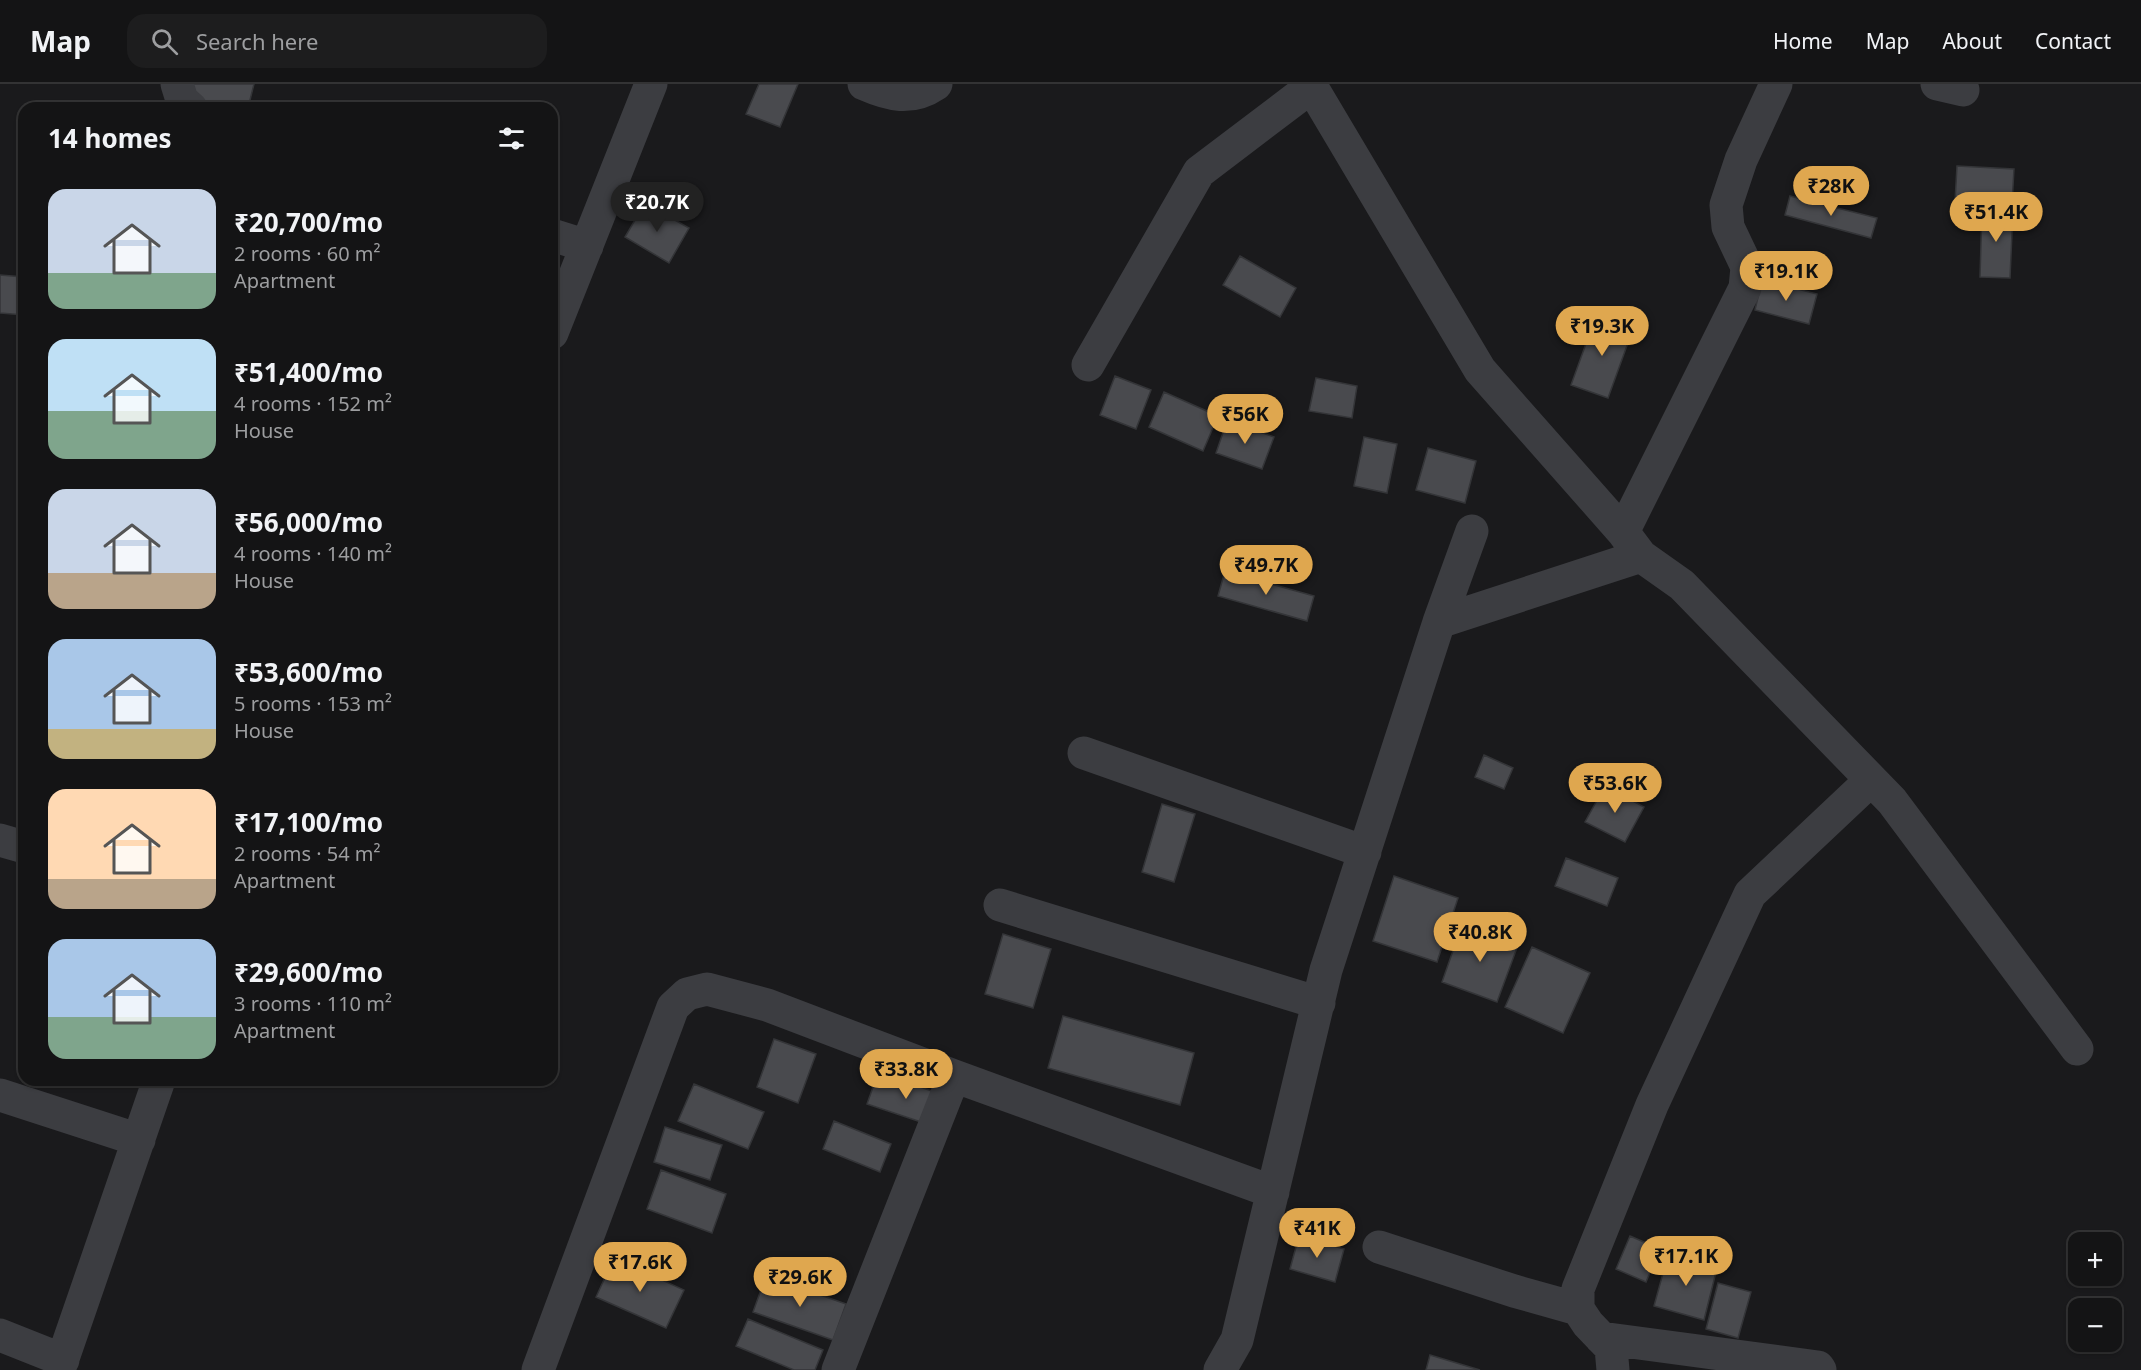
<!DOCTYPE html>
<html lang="en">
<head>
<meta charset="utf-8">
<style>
  :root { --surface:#141415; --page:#1d1d1e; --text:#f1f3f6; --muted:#9d9ea0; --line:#333334; --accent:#dfa74f }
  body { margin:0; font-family:"Noto Sans",sans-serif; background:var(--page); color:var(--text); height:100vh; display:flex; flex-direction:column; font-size:22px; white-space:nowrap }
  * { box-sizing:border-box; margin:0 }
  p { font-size:20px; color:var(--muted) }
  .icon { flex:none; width:33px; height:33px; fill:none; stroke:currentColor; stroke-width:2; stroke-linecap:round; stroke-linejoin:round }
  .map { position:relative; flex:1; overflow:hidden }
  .drawer { position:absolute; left:18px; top:18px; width:540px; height:984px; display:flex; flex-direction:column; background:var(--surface); border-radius:18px; box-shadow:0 2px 4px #0004,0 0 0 2px var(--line) }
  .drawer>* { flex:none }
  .fabs { position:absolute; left:2068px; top:1148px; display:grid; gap:12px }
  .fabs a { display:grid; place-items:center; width:54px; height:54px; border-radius:12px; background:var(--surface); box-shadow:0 2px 4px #0004,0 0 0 2px var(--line); font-size:30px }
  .price { position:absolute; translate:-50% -51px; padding:0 14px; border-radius:21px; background:var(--accent); color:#111; font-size:20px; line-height:39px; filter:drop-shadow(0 2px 3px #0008) }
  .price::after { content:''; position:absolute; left:50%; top:36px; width:18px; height:14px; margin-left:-9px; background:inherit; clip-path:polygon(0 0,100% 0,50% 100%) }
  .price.selected { background:#222; color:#fff }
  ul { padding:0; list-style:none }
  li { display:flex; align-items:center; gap:18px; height:150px; padding:0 30px }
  li span { display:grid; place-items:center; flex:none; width:168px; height:120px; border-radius:18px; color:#555 }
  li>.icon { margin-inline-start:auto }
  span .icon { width:72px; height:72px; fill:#fffc; stroke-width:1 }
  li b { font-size:26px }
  h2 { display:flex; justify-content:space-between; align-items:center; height:72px; padding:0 30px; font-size:26px }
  header { display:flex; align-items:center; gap:36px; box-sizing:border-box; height:84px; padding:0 30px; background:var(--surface); border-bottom:2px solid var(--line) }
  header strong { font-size:28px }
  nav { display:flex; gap:33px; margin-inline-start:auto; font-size:21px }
  .search { width:420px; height:54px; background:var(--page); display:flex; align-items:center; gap:15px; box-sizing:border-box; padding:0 21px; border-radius:18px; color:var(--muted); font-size:22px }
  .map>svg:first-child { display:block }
  .building { fill:#494a4e; stroke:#343538; stroke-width:1.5 }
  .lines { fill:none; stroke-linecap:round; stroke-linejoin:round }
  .minor { stroke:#3c3d41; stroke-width:33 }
</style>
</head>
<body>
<header>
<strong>Map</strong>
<div class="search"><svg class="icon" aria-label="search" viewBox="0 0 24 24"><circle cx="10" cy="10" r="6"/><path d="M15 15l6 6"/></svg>Search here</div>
<nav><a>Home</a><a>Map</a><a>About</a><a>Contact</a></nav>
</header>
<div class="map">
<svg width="2141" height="1286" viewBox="0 0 2141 1286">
  <rect width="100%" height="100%" fill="#1a1a1c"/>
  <path class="building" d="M 192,0 L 254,0 L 248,24 L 235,24 L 189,14 Z
    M 759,0 L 798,0 L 780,43 L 746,30 Z
    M 1957,82 L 2014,85 L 2012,120 L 1955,118 Z
    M 1790,112 L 1877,134 L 1871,154 L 1785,131 Z
    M 645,119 L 689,144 L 669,179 L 625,153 Z
    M 1982,125 L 2013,126 L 2010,194 L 1980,193 Z
    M 1240,172 L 1296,204 L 1280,233 L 1223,201 Z
    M 0,191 L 24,193 L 24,231 L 0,229 Z
    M 1762,196 L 1817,210 L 1809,240 L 1755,226 Z
    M 1596,232 L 1633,245 L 1608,314 L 1571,301 Z
    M 1115,292 L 1151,306 L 1136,345 L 1100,331 Z
    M 1316,294 L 1357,302 L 1352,334 L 1309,327 Z
    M 1164,308 L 1218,332 L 1203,367 L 1149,343 Z
    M 1227,337 L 1274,353 L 1262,385 L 1216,369 Z
    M 1364,353 L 1397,360 L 1387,409 L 1354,402 Z
    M 1428,364 L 1476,377 L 1465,419 L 1416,406 Z
    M 1225,487 L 1314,512 L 1307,537 L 1218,512 Z
    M 1484,671 L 1513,684 L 1504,705 L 1475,693 Z
    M 1605,702 L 1644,723 L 1625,758 L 1585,738 Z
    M 1162,720 L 1195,730 L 1174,798 L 1142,788 Z
    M 1566,774 L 1618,794 L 1607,822 L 1555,802 Z
    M 1394,792 L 1458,814 L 1437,878 L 1373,857 Z
    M 1462,841 L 1518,861 L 1497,918 L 1442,898 Z
    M 1003,850 L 1051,865 L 1033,924 L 985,910 Z
    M 1532,863 L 1590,889 L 1563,949 L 1505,923 Z
    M 1063,932 L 1194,969 L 1180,1021 L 1048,984 Z
    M 774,955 L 816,970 L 798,1019 L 757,1003 Z
    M 878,989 L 944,1011 L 933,1042 L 867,1020 Z
    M 694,1000 L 764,1028 L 748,1065 L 678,1037 Z
    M 834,1037 L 891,1060 L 880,1088 L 823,1065 Z
    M 665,1043 L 722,1061 L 710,1096 L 654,1078 Z
    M 661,1086 L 726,1110 L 712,1149 L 647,1125 Z
    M 1299,1152 L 1344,1165 L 1335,1198 L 1290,1185 Z
    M 1630,1152 L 1660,1165 L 1646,1198 L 1616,1185 Z
    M 1668,1171 L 1717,1184 L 1704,1236 L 1654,1222 Z
    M 614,1174 L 684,1206 L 666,1244 L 596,1213 Z
    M 766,1192 L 846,1220 L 833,1256 L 753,1228 Z
    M 1718,1199 L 1751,1208 L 1738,1254 L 1706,1245 Z
    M 748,1235 L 823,1266 L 815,1286 L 794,1286 L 736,1262 Z
    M 1430,1271 L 1480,1286 L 1426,1286 Z"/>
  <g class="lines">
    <path class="minor" d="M 177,0 L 182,16 L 191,24
      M 864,0 C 889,11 911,17 936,0
      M 1310,0 L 1480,286 L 1623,448 L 1641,472 L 1682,501 L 1892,717 L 2077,965
      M 1937,0 L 1963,6
      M 552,151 L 587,162
      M 552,249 L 651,0
      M 1088,281 L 1199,88 L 1311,3
      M 1623,448 L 1745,204 L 1747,183 L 1728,143 L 1726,121 L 1741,76 L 1776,0
      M 1439,538 L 1641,472
      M 1084,669 L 1365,768
      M 0,756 L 24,763
      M 1000,821 L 1319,919
      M 0,1011 L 139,1056
      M 1379,1163 L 1514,1207 L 1578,1225
      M 0,1251 L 63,1276
      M 1601,1254 L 1818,1283 L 1820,1286
      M 59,1286 L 159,996
      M 538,1286 L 673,923 L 687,910 L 707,905 L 767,921 L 954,992 L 1273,1108
      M 838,1286 L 954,992
      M 1220,1286 L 1237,1256 L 1326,886 L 1439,538 L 1472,447
      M 1613,1286 L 1611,1264 L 1588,1240 L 1578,1225 L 1578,1205 L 1652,1021 L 1750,810 L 1871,696"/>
  </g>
</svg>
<div class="fabs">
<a>+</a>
<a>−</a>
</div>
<b class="price" style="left:1831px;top:133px">₹28K</b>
<b class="price selected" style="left:657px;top:149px">₹20.7K</b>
<b class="price" style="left:1996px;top:159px">₹51.4K</b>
<b class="price" style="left:1786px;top:218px">₹19.1K</b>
<b class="price" style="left:1602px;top:273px">₹19.3K</b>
<b class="price" style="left:1245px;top:361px">₹56K</b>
<b class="price" style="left:1266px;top:512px">₹49.7K</b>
<b class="price" style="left:1615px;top:730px">₹53.6K</b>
<b class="price" style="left:1480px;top:879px">₹40.8K</b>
<b class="price" style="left:906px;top:1016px">₹33.8K</b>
<b class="price" style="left:1317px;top:1175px">₹41K</b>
<b class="price" style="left:1686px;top:1203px">₹17.1K</b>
<b class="price" style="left:640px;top:1209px">₹17.6K</b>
<b class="price" style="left:800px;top:1224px">₹29.6K</b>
<section class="drawer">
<h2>14 homes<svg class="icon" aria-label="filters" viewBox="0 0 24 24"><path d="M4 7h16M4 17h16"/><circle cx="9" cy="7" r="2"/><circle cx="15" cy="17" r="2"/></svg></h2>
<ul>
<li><span style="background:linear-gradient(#c9d6e8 70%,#7fa58c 0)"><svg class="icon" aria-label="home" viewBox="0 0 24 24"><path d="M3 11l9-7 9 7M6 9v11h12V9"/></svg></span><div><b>₹20,700/mo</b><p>2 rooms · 60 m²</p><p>Apartment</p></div></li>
<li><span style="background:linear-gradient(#bfe0f5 60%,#7fa58c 0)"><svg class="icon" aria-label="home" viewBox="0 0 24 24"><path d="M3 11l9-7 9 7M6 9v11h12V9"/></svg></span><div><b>₹51,400/mo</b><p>4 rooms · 152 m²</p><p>House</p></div></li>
<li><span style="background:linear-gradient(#c9d6e8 70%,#b9a48a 0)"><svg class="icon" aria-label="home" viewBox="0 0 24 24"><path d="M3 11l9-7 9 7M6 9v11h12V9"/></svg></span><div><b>₹56,000/mo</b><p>4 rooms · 140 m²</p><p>House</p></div></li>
<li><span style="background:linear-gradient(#a9c7e8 75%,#c2b280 0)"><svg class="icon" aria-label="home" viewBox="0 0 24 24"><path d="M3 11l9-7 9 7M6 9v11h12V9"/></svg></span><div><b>₹53,600/mo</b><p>5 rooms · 153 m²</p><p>House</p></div></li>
<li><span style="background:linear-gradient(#ffd9b3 75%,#b9a48a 0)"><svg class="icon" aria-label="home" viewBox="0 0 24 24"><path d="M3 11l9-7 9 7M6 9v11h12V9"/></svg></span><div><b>₹17,100/mo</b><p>2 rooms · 54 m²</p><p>Apartment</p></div></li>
<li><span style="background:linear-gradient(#a9c7e8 65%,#7fa58c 0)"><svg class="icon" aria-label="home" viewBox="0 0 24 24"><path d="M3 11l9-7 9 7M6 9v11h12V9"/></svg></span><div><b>₹29,600/mo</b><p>3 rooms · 110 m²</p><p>Apartment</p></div></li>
</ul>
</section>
</div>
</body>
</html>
